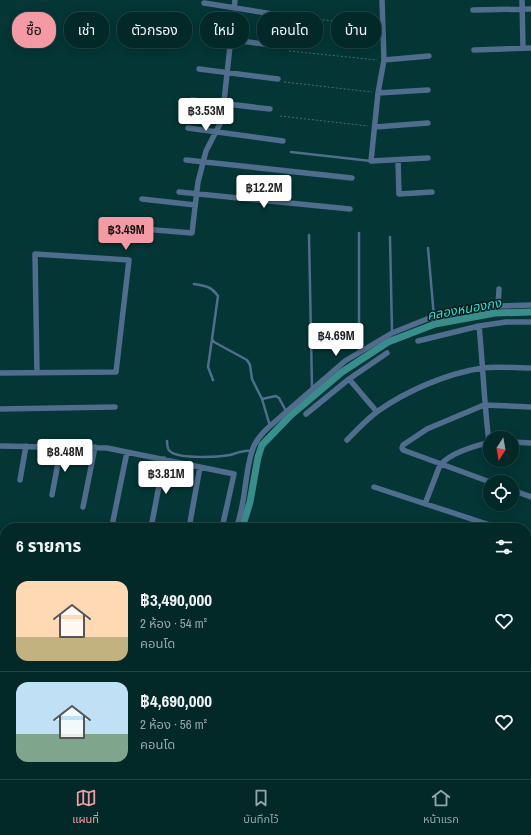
<!DOCTYPE html>
<html lang="th">
<head>
<meta charset="utf-8">
<style>
  :root { --surface:#022828; --page:#103434; --text:#f1f3f6; --muted:#96a6a8; --line:#234445; --accent:#f49aa5 }
  body { margin:0; font-family:"Archivo Narrow","Noto Sans Thai",sans-serif; background:var(--page); color:var(--text); height:100vh; display:flex; flex-direction:column; font-size:15px; white-space:nowrap }
  * { box-sizing:border-box; margin:0 }
  p { font-size:13px; color:var(--muted) }
  .icon { flex:none; width:22px; height:22px; fill:none; stroke:currentColor; stroke-width:2; stroke-linecap:round; stroke-linejoin:round }
  .map { position:relative; flex:1; overflow:hidden }
  .side { position:absolute; left:0px; top:523px; width:531px; height:256px; display:flex; flex-direction:column; background:var(--surface); border-radius:16px 16px 0 0; box-shadow:0 2px 10px #0003,0 0 0 1px var(--line) }
  .side>* { flex:none }
  .guide { position:absolute; left:12px; top:12px; width:507px; height:36px; display:flex; gap:8px }
  .needle { width:26px; rotate:191deg }
  .tools { position:absolute; left:483px; top:431px; display:grid; gap:8px }
  .tools a { display:grid; place-items:center; width:36px; height:36px; border-radius:50%; background:var(--surface); box-shadow:0 2px 10px #0003,0 0 0 1px var(--line); font-size:20px }
  .price { position:absolute; translate:-50% -34px; padding:0 9px; border-radius:4px; background:#fff; color:#222; font-size:13px; line-height:26px; filter:drop-shadow(0 1px 2px #0008) }
  .price::after { content:''; position:absolute; left:50%; top:24px; width:12px; height:9px; margin-left:-6px; background:inherit; clip-path:polygon(0 0,100% 0,50% 100%) }
  .price.on { background:var(--accent); color:#111 }
  ul { padding:0; list-style:none }
  li { display:flex; align-items:center; gap:12px; height:100px; padding:0 16px }
  li+li { border-top:1px solid var(--line) }
  li span { display:grid; place-items:center; flex:none; width:112px; height:80px; border-radius:12px; color:#555 }
  li>.icon { margin-inline-start:auto }
  span .icon { width:48px; height:48px; fill:#fffc; stroke-width:1 }
  li b { font-size:17px }
  h2 { display:flex; justify-content:space-between; align-items:center; height:48px; padding:0 16px; font-size:17px }
  .tag { padding:0 14px; border-radius:16px; background:var(--surface); box-shadow:0 2px 10px #0003,0 0 0 1px var(--line); font-size:14px; line-height:36px }
  .tag.on { background:var(--accent); color:#111 }
  .tabs { display:flex; justify-content:space-around; align-items:center; height:56px; border-top:1px solid var(--line); background:var(--surface); font-size:11px; color:var(--muted) }
  .tabs a { display:grid; justify-items:center; gap:2px }
  .tabs .on { color:var(--accent) }
  .map>svg:first-child { display:block }
  .water { fill:#398e8b }
  .lines { fill:none; stroke-linecap:round; stroke-linejoin:round }
  .canal { stroke:#398e8b; stroke-width:7 }
  .path { stroke:#427170; stroke-width:1; stroke-dasharray:2 2; stroke-linecap:butt }
  .lane { stroke:#506d8d; stroke-width:2.5 }
  .street { stroke:#506d8d; stroke-width:5.5 }
  .labels { text-anchor:middle; dominant-baseline:central; stroke-width:3; stroke-linejoin:round; paint-order:stroke }
  .water-label { font-size:13px; font-style:italic; fill:#30ded9; stroke:#011b1a }
</style>
</head>
<body>
<div class="map">
<svg width="531" height="779" viewBox="0 0 531 779">
  <rect width="100%" height="100%" fill="#033635"/>
  <path class="water" d="M 526,649 L 531,651 L 531,708 L 526,704 Z"/>
  <g class="lines">
    <path class="canal" d="M 242,528 L 250,502 L 258,457 L 262,445 L 291,415 L 342,372 L 388,342 L 435,324 L 495,313 L 531,312
      M 148,779 L 151,774"/>
    <path class="path" d="M 295,16 L 376,27
      M 289,51 L 377,60
      M 284,82 L 372,92
      M 280,116 L 368,126"/>
    <path class="lane" d="M 291,152 L 371,161
      M 359,233 L 359,352
      M 309,235 L 312,388
      M 390,237 L 392,332
      M 428,248 L 434,317
      M 194,284 C 205,286 211,286 218,296 L 212,339 L 214,342 L 247,360 L 250,365 L 252,379 L 262,399 L 270,426
      M 212,339 L 208,367 L 213,380
      M 262,399 L 276,396 L 279,398 L 286,411
      M 167,441 C 167,445 167,450 171,452 C 181,459 218,457 230,455 C 237,453 244,450 251,451"/>
    <path class="street" d="M 382,0 L 384,60 L 378,93 L 371,161 L 428,158
      M 522,0 L 523,48
      M 204,3 L 279,15
      M 473,10 L 531,9
      M 203,36 L 279,46
      M 474,50 L 531,48
      M 384,60 L 429,56
      M 199,69 L 278,79
      M 378,93 L 428,90
      M 192,100 L 270,109
      M 375,127 L 428,123
      M 188,128 L 283,141
      M 186,160 L 352,178
      M 398,160 L 399,194 L 432,192
      M 179,192 L 350,209
      M 142,199 L 195,205
      M 143,229 L 192,233 L 198,182 L 206,151 L 222,120 L 235,0
      M 498,306 L 499,289
      M 479,326 C 483,365 484,403 489,442
      M 418,341 L 479,326 L 506,322 L 531,322
      M 0,373 L 116,372 L 129,260 L 35,254 L 37,373
      M 349,379 L 377,412
      M 0,409 L 115,407
      M 306,414 L 349,379 L 387,353
      M 347,440 C 357,430 367,419 378,411 C 408,390 446,374 482,368 C 498,366 515,368 531,368
      M 512,442 L 531,443
      M 0,446 L 107,448 L 234,474 L 222,528
      M 20,480 L 26,446
      M 490,482 L 403,450 L 402,448 L 403,445 L 427,429 L 484,405 L 531,407
      M 374,487 L 499,528
      M 512,490 L 531,497
      M 52,495 L 61,447
      M 425,504 L 440,465 C 452,452 473,447 490,442
      M 83,507 L 95,447
      M 113,521 L 127,452
      M 151,528 L 164,459
      M 189,528 L 200,467
      M 236,528 C 246,504 244,476 252,451 C 255,441 262,433 270,426 L 345,361 L 392,333 L 427,319 L 461,312 L 498,306 L 531,305
      M 526,537 L 531,539
      M 140,779 L 143,774"/>
  </g>
  <g class="labels">
    <g class="water-label">
      <text transform="translate(464 309) rotate(-10)">คลองหนองกง</text>
    </g>
  </g>
</svg>
<div class="tools">
<a><svg class="needle" viewBox="-14 -14 28 28"><path d="M0-13l5 13h-10z" fill="#e53935"/><path d="M0 13l5-13h-10z" fill="#96a6a8"/></svg></a>
<a><svg class="icon" aria-label="locate" viewBox="0 0 24 24"><circle cx="12" cy="12" r="6"/><path d="M12 2v4M12 18v4M2 12h4M18 12h4"/></svg></a>
</div>
<b class="price" style="left:206px;top:132px">฿3.53M</b>
<b class="price" style="left:264px;top:209px">฿12.2M</b>
<b class="price on" style="left:126px;top:251px">฿3.49M</b>
<b class="price" style="left:336px;top:357px">฿4.69M</b>
<b class="price" style="left:65px;top:473px">฿8.48M</b>
<b class="price" style="left:166px;top:495px">฿3.81M</b>
<div class="guide">
<a class="tag on">ซื้อ</a>
<a class="tag">เช่า</a>
<a class="tag">ตัวกรอง</a>
<a class="tag">ใหม่</a>
<a class="tag">คอนโด</a>
<a class="tag">บ้าน</a>
</div>
<section class="side">
<h2>6 รายการ<svg class="icon" aria-label="filters" viewBox="0 0 24 24"><path d="M4 7h16M4 17h16"/><circle cx="9" cy="7" r="2"/><circle cx="15" cy="17" r="2"/></svg></h2>
<ul>
<li><span style="background:linear-gradient(#ffd9b3 70%,#c2b280 0)"><svg class="icon" aria-label="home" viewBox="0 0 24 24"><path d="M3 11l9-7 9 7M6 9v11h12V9"/></svg></span><div><b>฿3,490,000</b><p>2 ห้อง · 54 m²</p><p>คอนโด</p></div><svg class="icon" aria-label="heart" viewBox="0 0 24 24"><path d="M12 20l-8-8c-3-5 5-10 8-4 3-6 11-1 8 4z"/></svg></li>
<li><span style="background:linear-gradient(#bfe0f5 65%,#7fa58c 0)"><svg class="icon" aria-label="home" viewBox="0 0 24 24"><path d="M3 11l9-7 9 7M6 9v11h12V9"/></svg></span><div><b>฿4,690,000</b><p>2 ห้อง · 56 m²</p><p>คอนโด</p></div><svg class="icon" aria-label="heart" viewBox="0 0 24 24"><path d="M12 20l-8-8c-3-5 5-10 8-4 3-6 11-1 8 4z"/></svg></li>
</ul>
</section>
</div>
<nav class="tabs">
<a class="on"><svg class="icon" aria-label="map" viewBox="0 0 24 24"><path d="M3 6l6-2 6 2 6-2v14l-6 2-6-2-6 2zM9 4v14M15 6v14"/></svg>แผนที่</a>
<a><svg class="icon" aria-label="saved" viewBox="0 0 24 24"><path d="M7 4h10v16l-5-4-5 4z"/></svg>บันทึกไว้</a>
<a><svg class="icon" aria-label="home" viewBox="0 0 24 24"><path d="M3 11l9-7 9 7M6 9v11h12V9"/></svg>หน้าแรก</a>
</nav>
</body>
</html>
